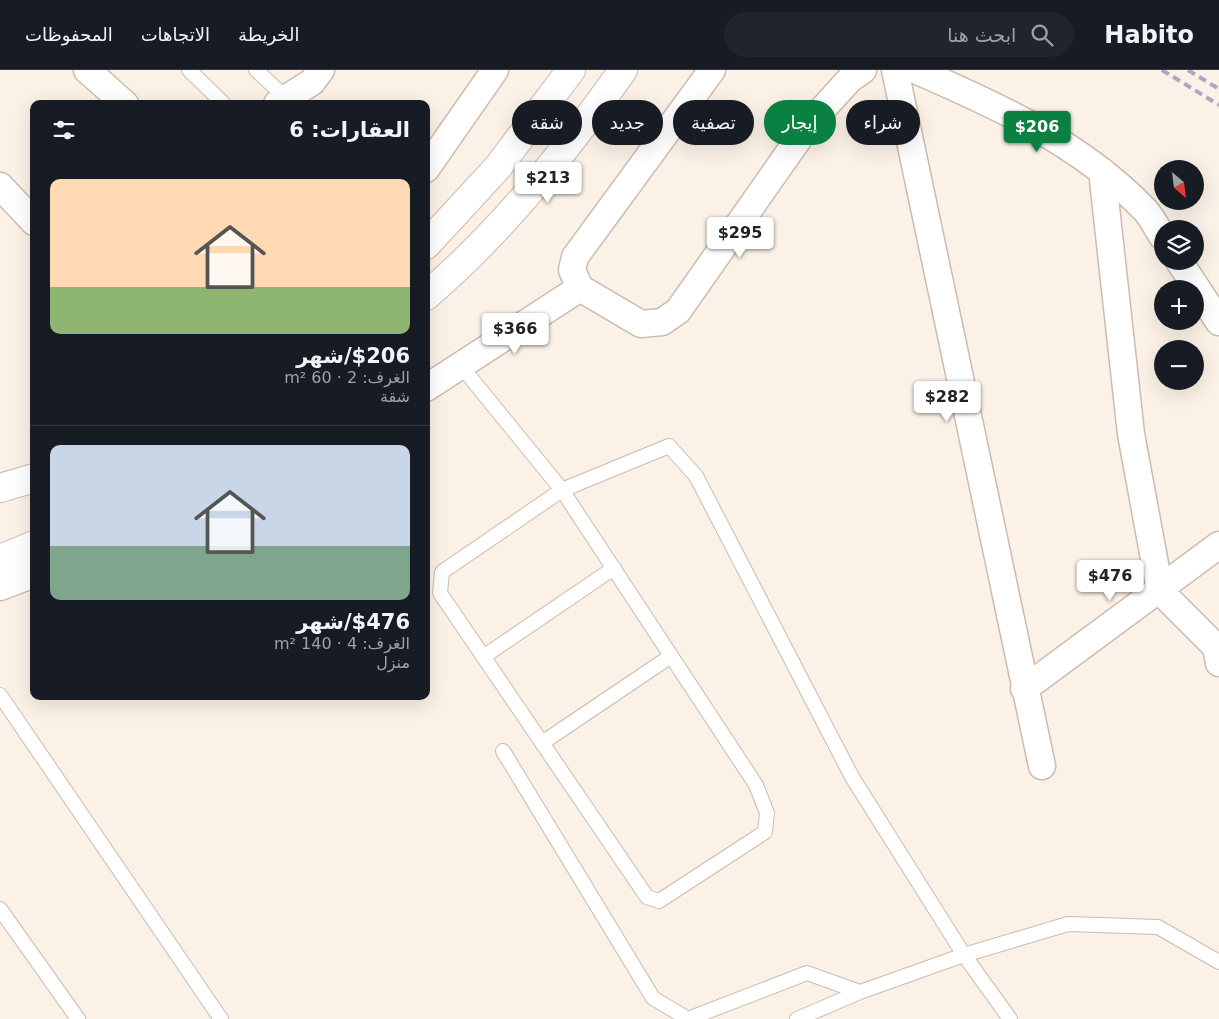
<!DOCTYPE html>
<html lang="ar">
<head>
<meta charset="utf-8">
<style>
  :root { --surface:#171b24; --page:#20242c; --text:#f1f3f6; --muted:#9ea1a6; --line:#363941; --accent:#0b8043 }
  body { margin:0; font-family:"DejaVu Sans","Noto Sans Arabic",sans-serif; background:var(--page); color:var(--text); direction:rtl; height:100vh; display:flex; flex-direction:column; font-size:19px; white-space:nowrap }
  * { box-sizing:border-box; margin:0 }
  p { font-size:16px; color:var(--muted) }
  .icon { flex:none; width:28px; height:28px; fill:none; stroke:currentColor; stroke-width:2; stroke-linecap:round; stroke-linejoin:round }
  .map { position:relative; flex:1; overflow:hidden; direction:ltr }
  .details { position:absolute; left:30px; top:30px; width:400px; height:600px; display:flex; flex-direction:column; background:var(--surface); border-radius:10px; box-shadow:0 5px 20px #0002; direction:rtl }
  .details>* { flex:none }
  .top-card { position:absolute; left:445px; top:30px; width:475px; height:45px; direction:rtl; display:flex; gap:10px }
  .needle { width:32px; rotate:152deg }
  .controls { position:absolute; left:1154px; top:90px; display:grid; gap:10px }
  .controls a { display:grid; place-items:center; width:50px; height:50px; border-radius:50%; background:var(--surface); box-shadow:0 5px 20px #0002; font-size:25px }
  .price { position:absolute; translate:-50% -42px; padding:0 11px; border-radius:5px; background:#fff; color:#222; font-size:16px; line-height:32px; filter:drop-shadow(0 1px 2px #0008) }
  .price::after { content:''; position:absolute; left:50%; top:30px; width:15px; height:11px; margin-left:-8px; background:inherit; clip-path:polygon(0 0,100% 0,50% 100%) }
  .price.active { background:var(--accent); color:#fff }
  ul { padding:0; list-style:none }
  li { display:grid; align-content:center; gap:10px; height:265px; padding:0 20px }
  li+li { border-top:1px solid var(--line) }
  li span { display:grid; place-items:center; height:155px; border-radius:10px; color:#555 }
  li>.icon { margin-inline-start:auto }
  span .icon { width:90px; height:90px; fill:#fffc; stroke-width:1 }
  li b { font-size:21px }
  h2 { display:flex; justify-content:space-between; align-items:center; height:60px; padding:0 20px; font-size:21px }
  .chip { padding:0 18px; border-radius:22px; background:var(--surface); box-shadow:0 5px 20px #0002; font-size:18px; line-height:45px }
  .chip.active { background:var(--accent); color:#fff }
  header { display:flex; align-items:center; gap:30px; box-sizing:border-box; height:70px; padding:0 25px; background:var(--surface); border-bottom:1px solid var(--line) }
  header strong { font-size:24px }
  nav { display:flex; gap:28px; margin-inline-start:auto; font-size:18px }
  .search { width:350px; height:45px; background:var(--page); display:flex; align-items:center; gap:12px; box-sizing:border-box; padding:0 18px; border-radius:28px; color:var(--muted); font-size:19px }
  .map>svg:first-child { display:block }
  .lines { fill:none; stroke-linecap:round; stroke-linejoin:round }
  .lane-casing { stroke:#cebaaf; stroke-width:16 }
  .street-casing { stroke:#cebaaf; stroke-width:29 }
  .secondary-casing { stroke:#d1b9ad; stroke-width:30 }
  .lane { stroke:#fff; stroke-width:14 }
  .street { stroke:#fff; stroke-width:26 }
  .secondary { stroke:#fff; stroke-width:28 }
  .rail { stroke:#b3a4c4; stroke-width:4; stroke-dasharray:8 5; stroke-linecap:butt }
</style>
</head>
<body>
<header>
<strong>Habito</strong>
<div class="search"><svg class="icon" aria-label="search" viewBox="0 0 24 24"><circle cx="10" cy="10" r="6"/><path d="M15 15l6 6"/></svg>ابحث هنا</div>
<nav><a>الخريطة</a><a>الاتجاهات</a><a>المحفوظات</a></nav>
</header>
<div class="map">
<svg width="1219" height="949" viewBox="0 0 1219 949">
  <rect width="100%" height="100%" fill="#fbf1e6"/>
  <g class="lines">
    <defs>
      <path id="lane" d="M 189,0 L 224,34
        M 256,0 L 286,28
        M 461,296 L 562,420 L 669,376 L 696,406 L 852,707 L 964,885 L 1010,949
        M 562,420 L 756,715 L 767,743 L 765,762 L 659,831 L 647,827 L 440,523 L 442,502 Z
        M 483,587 L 614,498
        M 0,625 L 221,949
        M 542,673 L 671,586
        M 503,681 L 653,928 L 688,949
        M 0,839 L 78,949
        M 688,949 L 807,903 L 860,922
        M 797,949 L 860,922 L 964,885 L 1068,854 L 1158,857 L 1219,892"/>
      <path id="street" d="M 87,0 L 125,34
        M 712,0 L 575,187 L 572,200 L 580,218 L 641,254 L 662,252 L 678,241 L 809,54 L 850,9 L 863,0
        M 895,0 L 1042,696
        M 915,0 C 996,35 1080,73 1143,138 C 1151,145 1156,157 1162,166
        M 277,34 L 312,12 L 321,0
        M 426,99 L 495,0
        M 1102,101 L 1131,364 L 1160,521 L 1216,577 L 1219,593
        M 0,116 L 34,152
        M 1179,191 L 1219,252
        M 426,318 L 580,218
        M 0,517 L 34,504
        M 1024,619 L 1219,475"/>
      <path id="secondary" d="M 426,175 L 498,97 L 571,0
        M 426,226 C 503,160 565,82 623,0
        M 0,418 L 34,408
        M 0,489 L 34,475"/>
    </defs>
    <use href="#lane" class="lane-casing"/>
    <use href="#street" class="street-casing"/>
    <use href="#secondary" class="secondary-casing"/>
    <use href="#lane" class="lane"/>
    <use href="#street" class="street"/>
    <use href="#secondary" class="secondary"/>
    <path class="rail" d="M 1162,0 L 1219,35
      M 1188,0 L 1219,19"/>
  </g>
</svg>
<div class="controls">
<a><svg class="needle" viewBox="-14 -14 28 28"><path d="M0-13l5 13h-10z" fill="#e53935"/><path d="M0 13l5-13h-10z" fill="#9ea1a6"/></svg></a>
<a><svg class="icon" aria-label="layers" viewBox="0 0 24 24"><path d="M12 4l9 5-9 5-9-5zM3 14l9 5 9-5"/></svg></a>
<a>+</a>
<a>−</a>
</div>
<b class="price active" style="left:1037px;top:83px">$206</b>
<b class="price" style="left:548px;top:134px">$213</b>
<b class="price" style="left:740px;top:189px">$295</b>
<b class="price" style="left:515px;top:285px">$366</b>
<b class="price" style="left:947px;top:353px">$282</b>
<b class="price" style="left:1110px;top:532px">$476</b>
<div class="top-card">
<a class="chip">شراء</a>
<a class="chip active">إيجار</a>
<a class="chip">تصفية</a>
<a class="chip">جديد</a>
<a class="chip">شقة</a>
</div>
<section class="details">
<h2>العقارات: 6<svg class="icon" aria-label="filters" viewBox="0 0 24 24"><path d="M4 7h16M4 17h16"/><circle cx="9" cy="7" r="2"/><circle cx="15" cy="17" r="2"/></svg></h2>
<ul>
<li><span style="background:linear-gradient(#ffd9b3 70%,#8fb573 0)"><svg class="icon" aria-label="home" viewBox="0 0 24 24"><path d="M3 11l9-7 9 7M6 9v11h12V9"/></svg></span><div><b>$206/شهر</b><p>الغرف: 2 · 60 m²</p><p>شقة</p></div></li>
<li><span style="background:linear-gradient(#c9d6e8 65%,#7fa58c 0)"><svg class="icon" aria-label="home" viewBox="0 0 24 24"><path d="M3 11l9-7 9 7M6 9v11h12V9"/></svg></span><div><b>$476/شهر</b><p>الغرف: 4 · 140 m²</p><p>منزل</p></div></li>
</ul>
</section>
</div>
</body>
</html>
